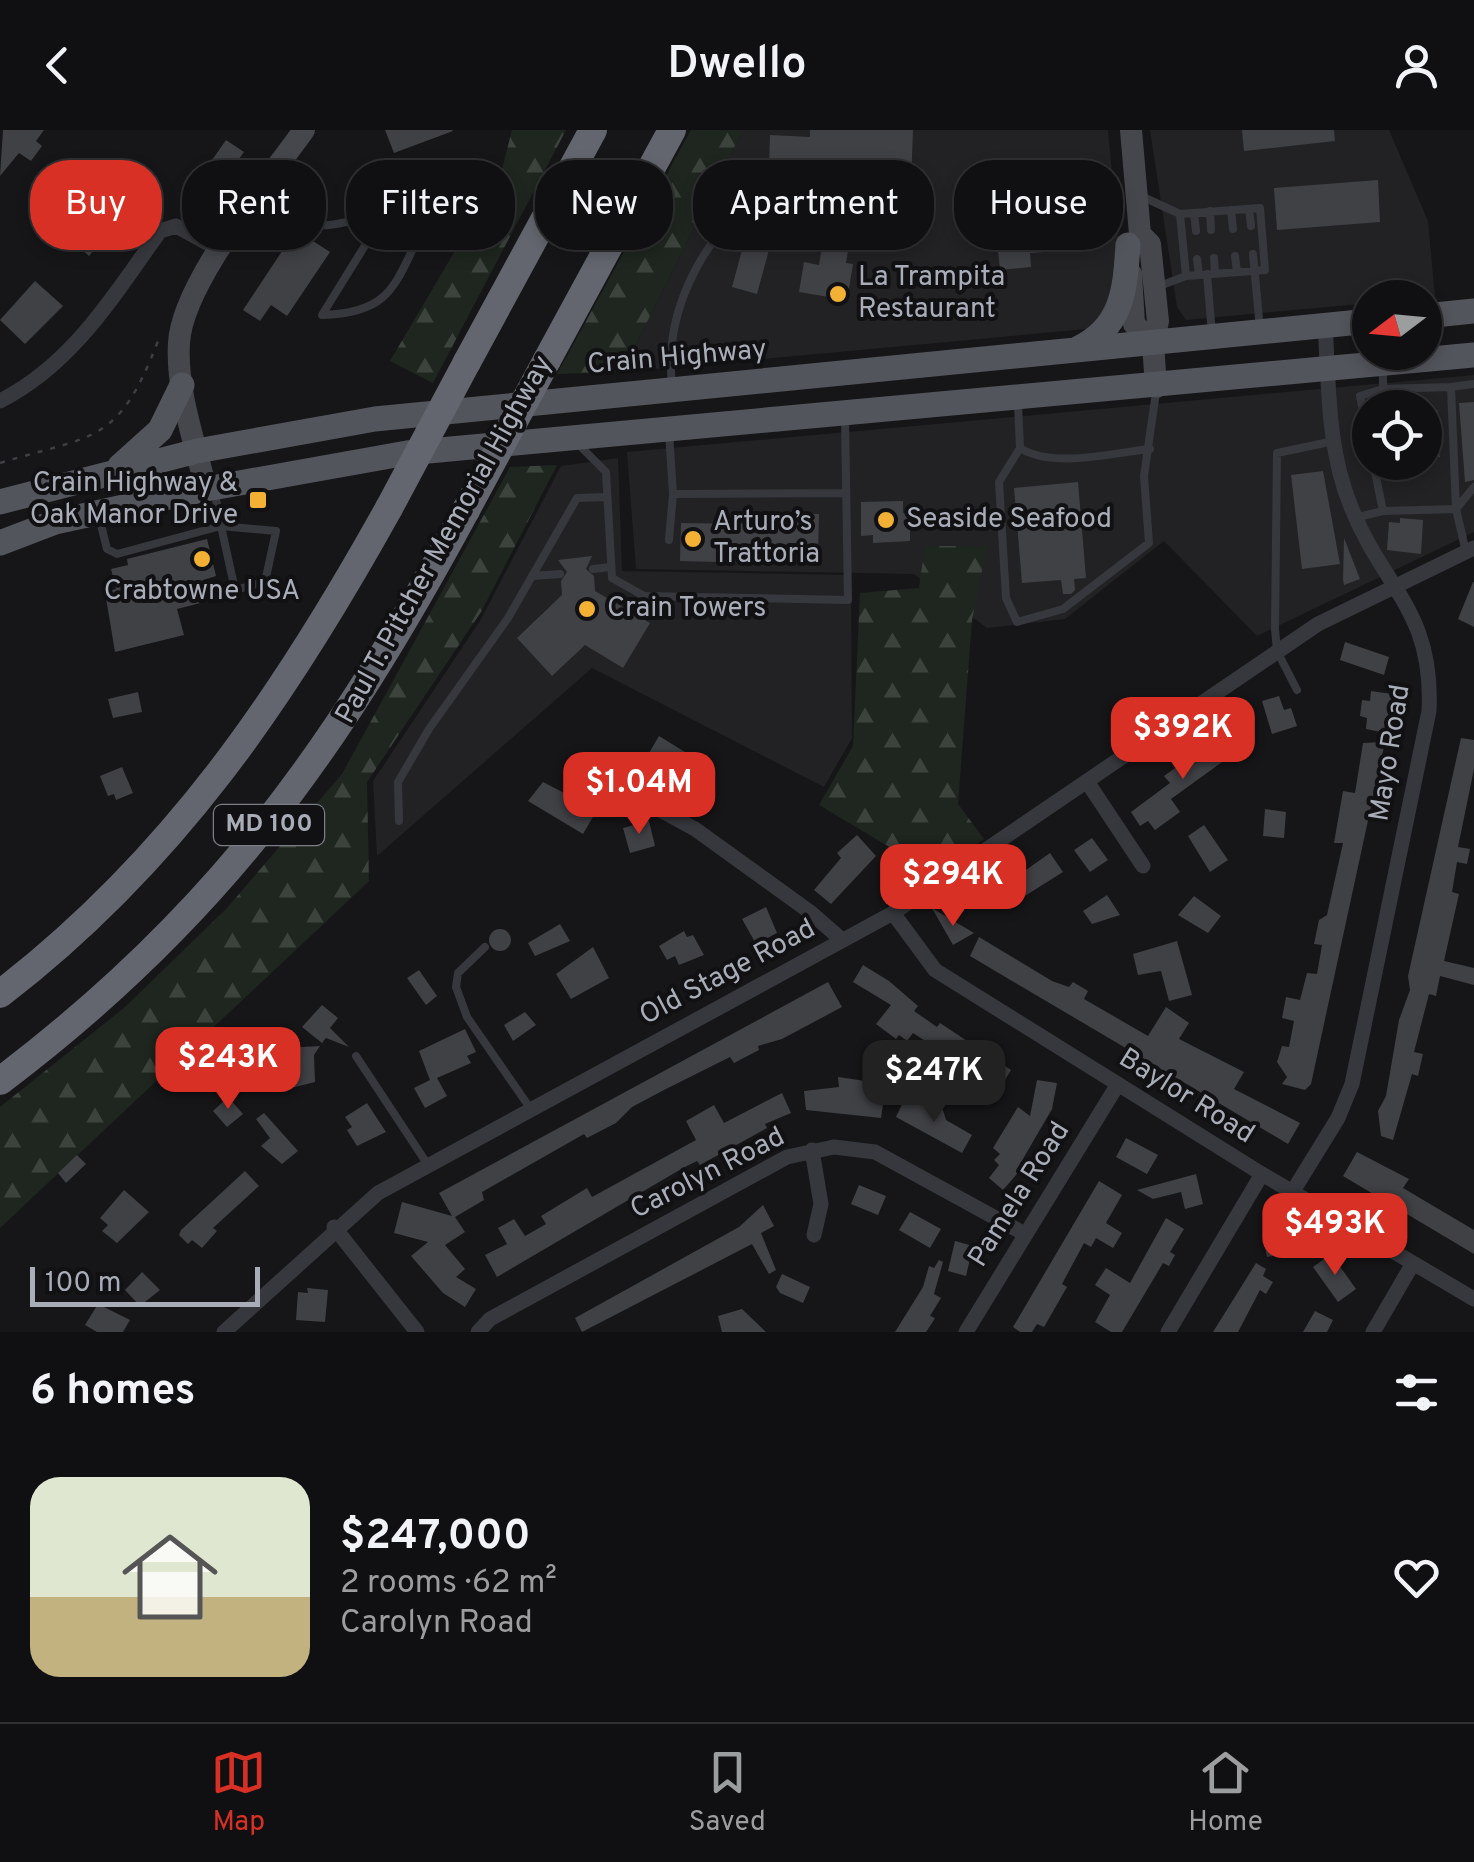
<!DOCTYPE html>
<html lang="en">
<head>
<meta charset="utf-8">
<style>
  :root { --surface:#101012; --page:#1e1e20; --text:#f1f3f6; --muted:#9c9d9f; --line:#303032; --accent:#d93025 }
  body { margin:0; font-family:Overpass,sans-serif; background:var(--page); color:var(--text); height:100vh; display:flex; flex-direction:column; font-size:38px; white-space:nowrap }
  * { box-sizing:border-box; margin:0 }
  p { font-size:32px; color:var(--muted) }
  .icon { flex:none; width:55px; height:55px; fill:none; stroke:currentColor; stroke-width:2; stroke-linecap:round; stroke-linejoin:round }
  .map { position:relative; height:1202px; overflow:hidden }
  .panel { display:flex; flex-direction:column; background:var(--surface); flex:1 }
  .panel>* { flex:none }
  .banner { position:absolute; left:30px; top:30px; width:1415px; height:90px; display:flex; gap:20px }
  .needle { width:65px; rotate:254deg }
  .buttons { position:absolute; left:1352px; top:150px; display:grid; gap:20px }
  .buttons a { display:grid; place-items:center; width:90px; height:90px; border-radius:50%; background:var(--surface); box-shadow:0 5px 15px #0003,0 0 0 2px var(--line); font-size:50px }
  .scale { position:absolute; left:30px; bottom:25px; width:230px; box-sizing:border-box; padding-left:10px; border:5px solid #a8adb8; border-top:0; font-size:28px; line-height:35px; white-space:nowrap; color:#a8adb8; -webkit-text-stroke:8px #111113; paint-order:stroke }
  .price { position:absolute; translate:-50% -85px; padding:0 22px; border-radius:20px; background:var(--accent); color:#fff; font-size:32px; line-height:65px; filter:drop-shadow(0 2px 5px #0008) }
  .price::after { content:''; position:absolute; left:50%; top:60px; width:30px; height:22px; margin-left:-15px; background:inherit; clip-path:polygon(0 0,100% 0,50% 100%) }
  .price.on { background:#222; color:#fff }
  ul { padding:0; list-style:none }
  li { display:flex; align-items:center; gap:30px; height:250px; padding:0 30px }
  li+li { border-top:2px solid var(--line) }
  li span { display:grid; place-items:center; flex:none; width:280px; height:200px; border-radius:30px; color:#555 }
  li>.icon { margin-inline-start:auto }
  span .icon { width:120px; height:120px; fill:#fffc; stroke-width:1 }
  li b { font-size:42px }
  h2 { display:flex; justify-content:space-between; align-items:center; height:120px; padding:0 30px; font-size:42px }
  .tag { padding:0 35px; border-radius:40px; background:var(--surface); box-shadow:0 5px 15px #0003,0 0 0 2px var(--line); font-size:35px; line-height:90px }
  .tag.on { background:var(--accent); color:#fff }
  header { display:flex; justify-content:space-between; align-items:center; height:130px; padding:0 30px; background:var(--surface); font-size:45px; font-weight:600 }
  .tabs { display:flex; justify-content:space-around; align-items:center; height:140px; border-top:2px solid var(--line); background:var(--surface); font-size:28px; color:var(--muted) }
  .tabs a { display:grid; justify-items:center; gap:5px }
  .tabs .on { color:var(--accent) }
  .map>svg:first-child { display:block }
  .built { fill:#222225; fill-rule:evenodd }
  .forest { fill:url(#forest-firs) }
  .building { fill:#404145 }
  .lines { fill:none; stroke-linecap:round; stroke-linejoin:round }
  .path { stroke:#3d3f44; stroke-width:2.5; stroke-dasharray:5 8; stroke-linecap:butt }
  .lane { stroke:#37383d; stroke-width:8 }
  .street { stroke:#37383d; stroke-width:15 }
  .secondary { stroke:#45474d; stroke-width:22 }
  .primary { stroke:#53555c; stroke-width:25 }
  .highway { stroke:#63666e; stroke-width:28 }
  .highway-bridge { stroke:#63666e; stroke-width:28 }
  .poi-dot { fill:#f2b134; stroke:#111113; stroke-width:4 }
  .labels { text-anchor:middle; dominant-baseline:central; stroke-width:8; stroke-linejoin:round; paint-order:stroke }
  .shield { fill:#111113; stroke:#7b7e86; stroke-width:2.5 }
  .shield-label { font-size:25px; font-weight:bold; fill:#a8adb8 }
  .poi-label { font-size:28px; fill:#a8adb8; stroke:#111113; text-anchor:start }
  .street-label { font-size:28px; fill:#a8adb8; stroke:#111113 }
</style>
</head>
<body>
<header><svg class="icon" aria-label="back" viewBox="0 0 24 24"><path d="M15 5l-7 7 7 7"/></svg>Dwello<svg class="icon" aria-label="person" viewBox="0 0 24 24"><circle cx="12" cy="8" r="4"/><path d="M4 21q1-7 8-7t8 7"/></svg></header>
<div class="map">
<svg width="1474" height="1202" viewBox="0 0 1474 1202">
  <defs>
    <pattern id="forest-firs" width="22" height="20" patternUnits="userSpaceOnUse" patternTransform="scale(2.5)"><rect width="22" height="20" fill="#1e261f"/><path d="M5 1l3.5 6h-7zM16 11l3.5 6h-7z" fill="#3c433d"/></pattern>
  </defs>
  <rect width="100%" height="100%" fill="#161618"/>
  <path class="built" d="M 743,0 L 1108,0 L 1121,140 L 1112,172 L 1087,199 L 622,242 Z
    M 1150,0 L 1389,0 L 1428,91 L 1435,167 L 1370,168 L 1370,173 L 1186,190 L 1177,177 Z
    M 1474,245 L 1474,402 L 1257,506 L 1164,411 L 1065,489 L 987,498 L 914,444 L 636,439 L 627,322 ZM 1370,278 L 1425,278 L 1425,332 L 1370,332 Z
    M 618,328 L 622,441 L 851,445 L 852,608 L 824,657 L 592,538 L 377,726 L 373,651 L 480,491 L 561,336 Z"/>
  <path class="forest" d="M 512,0 L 566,0 L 433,253 L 390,231 L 501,43 Z
    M 691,0 L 743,0 L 622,242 L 557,244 Z
    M 557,335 L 481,482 L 367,652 L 369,751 L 0,1098 L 0,977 L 124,878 L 227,778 L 342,644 L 510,337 Z
    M 925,416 L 987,416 L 972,490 L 958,674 L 984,709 L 933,743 L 819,675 L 853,616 L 860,463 L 919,458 Z"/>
  <path class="building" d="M 3,0 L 44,0 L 36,11 L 42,16 L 31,31 L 19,23 L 0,46 Z
    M 385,0 L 452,0 L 453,1 L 394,23 Z
    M 810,0 L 913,0 L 910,79 L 792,75 L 793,36 L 769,35 L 770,5 L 810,7 Z
    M 1242,0 L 1334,0 L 1335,11 L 1244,21 Z
    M 226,10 L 244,22 L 213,66 L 196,53 Z
    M 1378,50 L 1380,92 L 1277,100 L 1274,58 Z
    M 1054,61 L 1059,121 L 1030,123 L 1031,137 L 1000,140 L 998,121 L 1025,118 L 1021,64 Z
    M 99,62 L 131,92 L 105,121 L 98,115 L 89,126 L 62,102 Z
    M 748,98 L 773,105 L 757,164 L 732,157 Z
    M 296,100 L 330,122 L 287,186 L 271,175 L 260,191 L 243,180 Z
    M 824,104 L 850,108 L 846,133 L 853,134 L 847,170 L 799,162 L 804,132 L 819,135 Z
    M 35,151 L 63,176 L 25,214 L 0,190 Z
    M 1474,272 L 1474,350 L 1465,352 L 1459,273 Z
    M 1438,280 L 1440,327 L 1425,327 L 1425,281 Z
    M 1323,341 L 1340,434 L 1302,439 L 1291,345 Z
    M 1078,352 L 1086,448 L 1074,449 L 1075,460 L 1071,464 L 1063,464 L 1061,450 L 1022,453 L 1014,358 Z
    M 903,371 L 903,383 L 910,383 L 910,411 L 873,413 L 873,405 L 861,406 L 861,372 Z
    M 756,383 L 819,384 L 818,423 L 756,422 L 756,433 L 680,431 L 681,393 L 756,394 Z
    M 1400,388 L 1423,390 L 1421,424 L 1387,420 L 1389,392 L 1400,393 Z
    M 1344,408 L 1360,449 L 1344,455 L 1343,450 Z
    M 207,409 L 216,446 L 203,450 L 208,471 L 177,479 L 184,505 L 115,522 L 105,462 L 116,459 L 111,439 L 128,435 L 127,429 Z
    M 592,426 L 586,439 L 594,446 L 595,461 L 650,493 L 623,538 L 585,515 L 552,546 L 517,508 L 562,465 L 561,451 L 567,442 L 558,430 Z
    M 1473,452 L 1474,452 L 1474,497 L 1458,489 Z
    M 1345,512 L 1389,527 L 1384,545 L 1340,530 Z
    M 1371,561 L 1392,564 L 1386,603 L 1366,599 L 1367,588 L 1360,586 L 1362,570 L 1370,571 Z
    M 138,562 L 142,582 L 113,588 L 108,569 Z
    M 1279,566 L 1284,580 L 1291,578 L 1297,596 L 1272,604 L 1262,571 Z
    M 1224,603 L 1236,622 L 1171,669 L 1180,682 L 1155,700 L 1148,691 L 1140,696 L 1131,682 L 1170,653 L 1164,646 Z
    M 659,606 L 693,627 L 675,658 L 663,651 L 668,642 L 646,628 Z
    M 1461,608 L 1474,610 L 1474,639 L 1458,717 L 1470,719 L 1467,734 L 1457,732 L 1452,762 L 1459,764 L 1444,831 L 1474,838 L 1474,855 L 1440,846 L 1436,866 L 1429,864 L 1414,922 L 1423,924 L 1418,946 L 1412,944 L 1393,1010 L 1381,1006 L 1378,981 L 1386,966 L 1399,890 L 1410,860 L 1408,846 Z
    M 1385,612 L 1311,954 L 1305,960 L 1282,954 L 1287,947 L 1277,932 L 1282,916 L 1289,917 L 1294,891 L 1282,888 L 1286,867 L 1300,870 L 1307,843 L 1317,844 L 1322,815 L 1314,814 L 1319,790 L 1327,785 L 1343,713 L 1334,713 L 1343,661 L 1355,663 L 1363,613 Z
    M 122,637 L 133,663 L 116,670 L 114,664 L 108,666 L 100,646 Z
    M 543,652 L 597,680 L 583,704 L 528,671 Z
    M 1265,679 L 1286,682 L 1284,708 L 1263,706 Z
    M 649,691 L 655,716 L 630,723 L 623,698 Z
    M 1204,695 L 1228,730 L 1210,742 L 1188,706 Z
    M 857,705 L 876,726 L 831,774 L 814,760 L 841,728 L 837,723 Z
    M 1092,708 L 1108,730 L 1090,742 L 1074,720 Z
    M 1050,723 L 1063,742 L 1007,777 L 996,761 Z
    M 1107,765 L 1120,785 L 1092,794 L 1083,781 Z
    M 1194,766 L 1221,786 L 1208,803 L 1178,785 Z
    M 766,777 L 777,803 L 756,814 L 742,789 Z
    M 932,778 L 974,803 L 953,815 Z
    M 560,794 L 570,811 L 535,826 L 528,813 Z
    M489 810a11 11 0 1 1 22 0a11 11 0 1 1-22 0Z
    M 684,801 L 687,807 L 693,805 L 704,825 L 679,835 L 675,826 L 667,830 L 659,816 Z
    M 979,807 L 1052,851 L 1069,857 L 1073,852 L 1088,861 L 1084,869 L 1148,906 L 1166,877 L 1189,893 L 1179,909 L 1244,942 L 1234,959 L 1300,993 L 1288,1014 L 970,826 Z
    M 1177,811 L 1192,865 L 1169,871 L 1161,841 L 1138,845 L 1133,824 Z
    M 593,817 L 609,848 L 571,869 L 556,844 Z
    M 863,835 L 889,851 L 918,876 L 914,881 L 937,897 L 940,893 L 1011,940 L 994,968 L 952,945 L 959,933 L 913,903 L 907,911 L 899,905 L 896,909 L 876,894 L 891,875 L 853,852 Z
    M 419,840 L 437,866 L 426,875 L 407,848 Z
    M 828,852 L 842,877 L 782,909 L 758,916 L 759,920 L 734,933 L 730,927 L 664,960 L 632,977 L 616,993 L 587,1008 L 584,1004 L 482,1062 L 484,1070 L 455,1087 L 465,1102 L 445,1115 L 465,1139 L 456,1147 L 476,1159 L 465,1177 L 443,1163 L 411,1126 L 428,1112 L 394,1103 L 402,1072 L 452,1086 L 439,1063 Z
    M 322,875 L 338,888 L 330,898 L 349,917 L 326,908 L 322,913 L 302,897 Z
    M 525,882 L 536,895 L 513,911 L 504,895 Z
    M 465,899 L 476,922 L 467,926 L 471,933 L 437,948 L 447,966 L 425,978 L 414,958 L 430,950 L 419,921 Z
    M 283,902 L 284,918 L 320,916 L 314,925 L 315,952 L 287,959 L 286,933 L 266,934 L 264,903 Z
    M 838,947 L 886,954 L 881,988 L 806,980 L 804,961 L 839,957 Z
    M 1037,950 L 1057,953 L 1052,979 L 1020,1034 L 1023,1037 L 1003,1060 L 989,1048 L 999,1035 L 994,1030 L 1000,1024 L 993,1018 L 1018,977 L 1030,986 Z
    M 782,963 L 791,983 L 765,994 L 767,998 L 700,1035 L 697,1031 L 683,1038 L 497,1147 L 485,1125 L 507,1114 L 498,1098 L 514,1089 L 525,1106 L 546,1094 L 541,1086 L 587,1058 L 592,1067 L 696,1010 L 686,991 L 714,975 L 724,993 Z
    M 228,967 L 243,984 L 227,997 L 213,981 Z
    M 904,970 L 943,980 L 946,990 L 972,1005 L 962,1023 L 896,987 Z
    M 367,973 L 386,1002 L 357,1016 L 347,1000 L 352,997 L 345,987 Z
    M 264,983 L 298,1021 L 282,1034 L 261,1016 L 270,1008 L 256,989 Z
    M 1126,1008 L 1158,1025 L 1147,1044 L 1116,1027 Z
    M 1357,1022 L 1409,1049 L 1403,1058 L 1474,1100 L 1474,1124 L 1343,1046 Z
    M 77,1025 L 86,1034 L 66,1053 L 58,1043 Z
    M 245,1041 L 259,1056 L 213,1098 L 217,1101 L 202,1118 L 192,1110 L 188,1114 L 179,1105 L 181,1100 Z
    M 1196,1044 L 1203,1074 L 1185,1079 L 1181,1062 L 1153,1069 L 1137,1060 Z
    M 1099,1051 L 1122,1065 L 1106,1093 L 1122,1103 L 1113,1118 L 1096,1108 L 1091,1117 L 1084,1113 L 1062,1154 L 1067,1157 L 1044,1197 L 1037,1194 L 1032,1202 L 1020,1202 L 1013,1197 Z
    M 859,1055 L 886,1066 L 878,1085 L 851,1074 Z
    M 124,1060 L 149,1082 L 117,1113 L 102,1101 L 108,1095 L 100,1088 Z
    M 763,1075 L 774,1096 L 761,1103 L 776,1140 L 769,1144 L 752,1114 L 582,1202 L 575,1188 L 739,1097 Z
    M 910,1082 L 941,1099 L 930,1118 L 899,1100 Z
    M 1166,1088 L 1184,1099 L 1170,1122 L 1175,1125 L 1169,1136 L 1163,1133 L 1122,1202 L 1111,1202 L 1095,1192 L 1110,1165 L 1095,1155 L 1106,1138 L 1130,1153 Z
    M 1294,1103 L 1297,1121 L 1267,1127 L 1263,1108 Z
    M 955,1111 L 973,1116 L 966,1146 L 948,1141 Z
    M 1331,1124 L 1356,1159 L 1338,1172 L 1313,1137 Z
    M 939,1130 L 943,1132 L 934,1164 L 941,1168 L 930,1186 L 935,1188 L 932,1193 L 926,1202 L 895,1202 L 923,1157 L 929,1136 L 934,1138 Z
    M 1256,1133 L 1266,1139 L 1263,1146 L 1273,1152 L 1266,1164 L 1260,1160 L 1238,1202 L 1213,1202 Z
    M 142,1142 L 160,1160 L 140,1176 L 125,1160 Z
    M 782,1144 L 810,1157 L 803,1173 L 780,1163 L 776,1157 Z
    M 307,1158 L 328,1160 L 325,1192 L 296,1190 L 298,1162 L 308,1163 Z
    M 98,1174 L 130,1190 L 123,1202 L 97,1202 L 85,1195 Z
    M 742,1179 L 766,1202 L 722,1202 L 718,1186 Z
    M 1315,1181 L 1333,1190 L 1327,1202 L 1303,1202 Z"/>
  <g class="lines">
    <path class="path" d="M 0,333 C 95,304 118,315 158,211"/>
    <path class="lane" d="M 260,63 C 274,72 297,92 313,95 C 343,100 403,69 428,89 C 395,148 398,183 322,185 L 369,109 L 375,87
      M 1141,66 L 1180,84
      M 1260,78 L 1265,140 L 1186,146 L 1180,84 Z
      M 1249,79 L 1251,96
      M 1231,80 L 1233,99
      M 1210,81 L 1211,100
      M 1194,83 L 1196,101
      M 1253,124 L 1260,199
      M 1235,126 L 1237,142
      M 1214,128 L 1215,143
      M 1197,129 L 1199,145
      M 1207,144 L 1212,204
      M 1157,157 L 1186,146
      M 672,254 C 664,184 699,115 752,69
      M 1383,259 L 1451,257
      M 1018,274 L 1020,318 L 999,352 L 1006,468 L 1017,492 L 1063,479 L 1149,413 L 1144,346 L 1156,262
      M 669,302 L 673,364 L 846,363
      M 579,315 L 606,342 L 612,448 L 644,466 L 848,470 L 845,288
      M 1370,315 L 1360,266 L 1383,259 L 1383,237
      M 1020,318 C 1053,339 1112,323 1150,319
      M 1383,381 L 1456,379 L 1451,257 L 1474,254
      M 99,387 L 107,419 L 117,424 L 221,396 L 215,364
      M 1358,387 L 1383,381 L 1373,332
      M 221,396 L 276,401 L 265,452 L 235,460 Z
      M 669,410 L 673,364
      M 1466,422 L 1456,379 L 1474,357
      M 593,439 L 611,437
      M 532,446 L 560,444
      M 1297,560 L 1277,521 L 1275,499 L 1277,323 L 1334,311
      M 399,691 L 398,652 L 429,599 L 508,488 L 577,368 L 607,367
      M 485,817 L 458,843 L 456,857 L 467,887 L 530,978
      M 356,926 L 428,1035"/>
    <path class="street" d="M 0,271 C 73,234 114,165 160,101 L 176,96 L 220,120
      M 585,639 L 695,699 L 810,782 L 842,810
      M 1088,653 L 1143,736
      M 893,783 L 935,840 L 1262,1044 L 1474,1169
      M 812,1020 L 821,1074 L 814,1105
      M 1293,1061 L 1338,988 L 1352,954 L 1429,581 C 1434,481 1384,459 1351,377 C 1327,318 1329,256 1325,195
      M 334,1097 L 417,1202
      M 224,1202 L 378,1063 L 893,783 L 1318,494 L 1474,418
      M 478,1202 L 490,1189 L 787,1027 L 834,1017 L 875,1022 L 1023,1103
      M 966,1202 L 1118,954
      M 1168,1202 L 1262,1044
      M 1373,1202 L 1412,1135"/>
    <path class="secondary" d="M 1131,0 L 1140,104 L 1150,114 L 1158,191 L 1153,213 L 1156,257
      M 1131,144 L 1134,194 L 1153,213
      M 206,359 C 195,312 176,261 179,213 C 182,153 268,51 304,0"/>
    <path class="primary" d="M 1425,186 L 1474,181
      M 1077,219 C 1123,197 1125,160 1128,115
      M 120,336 L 160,300 L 182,255
      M 0,372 L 197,321 L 375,289 L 1370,191
      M 0,413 L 55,392 L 206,359 L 407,323 L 1474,225"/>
    <path class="highway" d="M 547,230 L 672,0
      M 467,232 L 593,0
      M 0,864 C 173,731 284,567 389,378
      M 0,951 C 219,786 337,618 466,380"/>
    <path class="highway-bridge" d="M 389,378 L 467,232
      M 466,380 L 547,230"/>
  </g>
  <g class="poi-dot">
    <circle cx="838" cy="164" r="10"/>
    <rect x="248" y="360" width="20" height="20" rx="5"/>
    <circle cx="886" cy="390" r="10"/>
    <circle cx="693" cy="409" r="10"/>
    <circle cx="202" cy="429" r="10"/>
    <circle cx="587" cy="479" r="10"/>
  </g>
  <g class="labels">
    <rect class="shield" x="214" y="675" width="110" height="40" rx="8"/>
    <g class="shield-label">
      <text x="269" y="695">MD 100</text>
    </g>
    <g class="poi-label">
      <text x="858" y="148">La Trampita<tspan x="858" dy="32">Restaurant</tspan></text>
      <text x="238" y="354" text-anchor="end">Crain Highway &amp;<tspan x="238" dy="32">Oak Manor Drive</tspan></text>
      <text x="906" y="390">Seaside Seafood</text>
      <text x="713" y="393">Arturo’s<tspan x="713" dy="32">Trattoria</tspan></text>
      <text x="202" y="462" text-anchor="middle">Crabtowne USA</text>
      <text x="607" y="479">Crain Towers</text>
    </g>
    <g class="street-label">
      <text transform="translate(677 228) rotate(-5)">Crain Highway</text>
      <text transform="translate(445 410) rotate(-61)">Paul T. Pitcher Memorial Highway</text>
      <text transform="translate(1391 623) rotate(-81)">Mayo Road</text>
      <text transform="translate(728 843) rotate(-28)">Old Stage Road</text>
      <text transform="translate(1186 967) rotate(32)">Baylor Road</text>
      <text transform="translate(708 1044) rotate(-27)">Carolyn Road</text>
      <text transform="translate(1020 1065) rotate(-58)">Pamela Road</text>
    </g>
  </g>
</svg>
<div class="buttons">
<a><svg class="needle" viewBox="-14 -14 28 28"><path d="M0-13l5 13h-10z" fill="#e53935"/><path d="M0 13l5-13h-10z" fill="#9c9d9f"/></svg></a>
<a><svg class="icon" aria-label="locate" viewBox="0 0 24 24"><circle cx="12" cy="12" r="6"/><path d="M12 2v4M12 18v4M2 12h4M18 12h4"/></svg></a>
</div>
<div class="scale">100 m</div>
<b class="price" style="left:1183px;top:652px">$392K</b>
<b class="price" style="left:639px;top:707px">$1.04M</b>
<b class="price" style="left:953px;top:799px">$294K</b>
<b class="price" style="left:228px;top:982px">$243K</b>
<b class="price on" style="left:934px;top:995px">$247K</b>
<b class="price" style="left:1335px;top:1148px">$493K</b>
<div class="banner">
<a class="tag on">Buy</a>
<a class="tag">Rent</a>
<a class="tag">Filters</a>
<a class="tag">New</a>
<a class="tag">Apartment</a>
<a class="tag">House</a>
</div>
</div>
<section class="panel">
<h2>6 homes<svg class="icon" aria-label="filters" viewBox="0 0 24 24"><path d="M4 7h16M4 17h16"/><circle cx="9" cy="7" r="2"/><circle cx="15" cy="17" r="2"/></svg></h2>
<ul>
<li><span style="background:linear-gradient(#dfe7d0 60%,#c2b280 0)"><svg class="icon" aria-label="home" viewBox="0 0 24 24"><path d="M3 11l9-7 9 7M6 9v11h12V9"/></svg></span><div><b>$247,000</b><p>2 rooms · 62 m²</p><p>Carolyn Road</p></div><svg class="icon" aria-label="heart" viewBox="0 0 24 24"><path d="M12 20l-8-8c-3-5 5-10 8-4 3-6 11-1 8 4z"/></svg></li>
</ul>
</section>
<nav class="tabs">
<a class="on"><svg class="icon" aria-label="map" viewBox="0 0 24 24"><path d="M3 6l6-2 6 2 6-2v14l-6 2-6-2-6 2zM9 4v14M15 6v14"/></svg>Map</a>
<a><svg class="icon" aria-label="saved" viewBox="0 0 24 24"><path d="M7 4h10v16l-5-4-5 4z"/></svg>Saved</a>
<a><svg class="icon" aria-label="home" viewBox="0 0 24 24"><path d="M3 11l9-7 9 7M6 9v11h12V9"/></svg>Home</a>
</nav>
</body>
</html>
